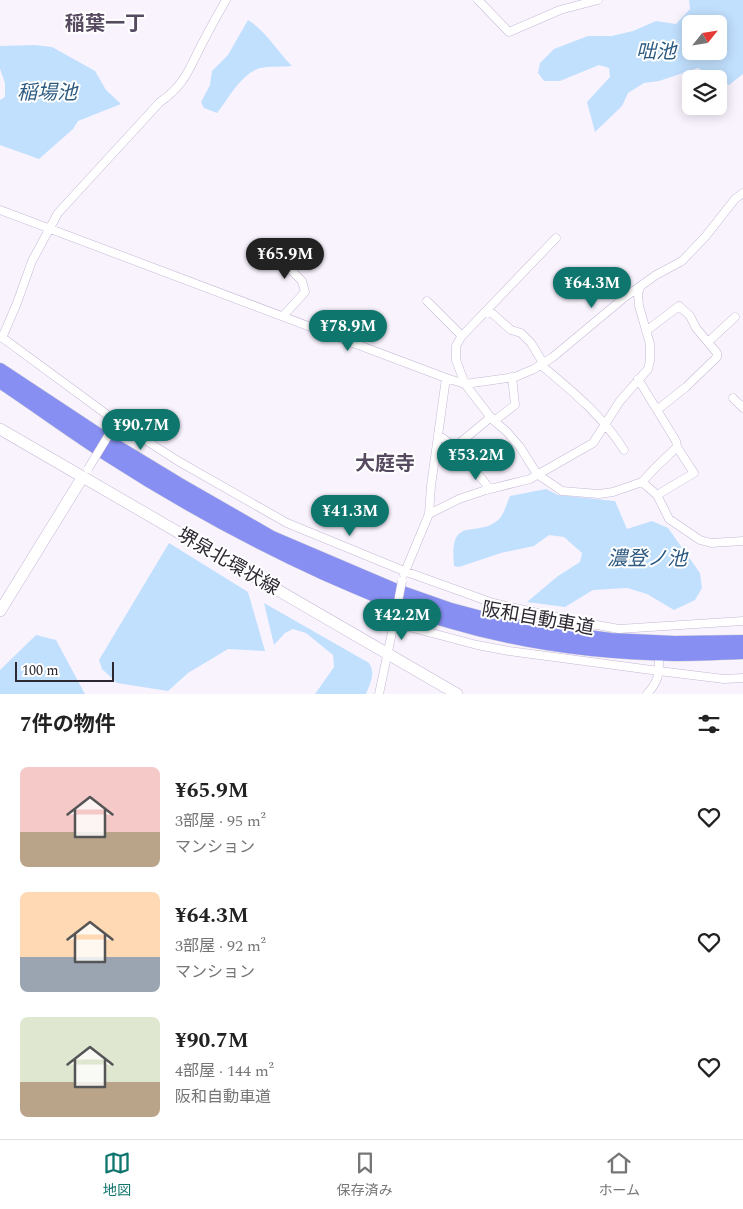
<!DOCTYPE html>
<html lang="ja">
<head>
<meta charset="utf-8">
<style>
  :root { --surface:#fff; --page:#f6f6f6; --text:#222; --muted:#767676; --line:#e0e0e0; --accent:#0f766e }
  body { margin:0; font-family:Spectral,"Noto Sans JP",serif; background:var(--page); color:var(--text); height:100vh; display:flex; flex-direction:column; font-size:19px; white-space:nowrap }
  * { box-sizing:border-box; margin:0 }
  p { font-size:16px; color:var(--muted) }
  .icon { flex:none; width:28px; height:28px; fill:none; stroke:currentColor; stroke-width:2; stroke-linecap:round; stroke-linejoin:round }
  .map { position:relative; height:694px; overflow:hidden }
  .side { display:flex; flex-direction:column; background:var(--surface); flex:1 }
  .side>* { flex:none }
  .needle { width:32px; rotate:60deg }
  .tools { position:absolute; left:682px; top:15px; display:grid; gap:10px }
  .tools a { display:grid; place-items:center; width:45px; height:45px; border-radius:8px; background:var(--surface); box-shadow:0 2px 12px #0003; font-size:25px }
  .scale { position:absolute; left:15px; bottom:12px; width:99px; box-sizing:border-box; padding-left:5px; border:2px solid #2d2832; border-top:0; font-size:14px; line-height:18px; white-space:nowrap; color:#2d2832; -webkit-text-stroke:4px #fff; paint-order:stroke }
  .price { position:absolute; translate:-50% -42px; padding:0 11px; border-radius:18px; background:var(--accent); color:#fff; font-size:16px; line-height:32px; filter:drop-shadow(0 1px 2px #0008) }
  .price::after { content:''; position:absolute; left:50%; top:30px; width:15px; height:11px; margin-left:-8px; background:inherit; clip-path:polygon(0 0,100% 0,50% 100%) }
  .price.current { background:#222; color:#fff }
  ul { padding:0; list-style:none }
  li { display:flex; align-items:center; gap:15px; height:125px; padding:0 20px }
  li span { display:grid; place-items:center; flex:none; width:140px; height:100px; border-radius:8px; color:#555 }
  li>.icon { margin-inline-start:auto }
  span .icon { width:60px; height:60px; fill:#fffc; stroke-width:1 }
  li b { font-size:21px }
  h2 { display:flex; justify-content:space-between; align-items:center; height:60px; padding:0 20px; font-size:21px }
  .dock { display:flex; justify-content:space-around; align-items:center; height:70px; border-top:1px solid var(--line); background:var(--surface); font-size:14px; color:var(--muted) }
  .dock a { display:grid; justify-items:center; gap:2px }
  .dock .current { color:var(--accent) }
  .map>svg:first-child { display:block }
  .water { fill:#c1e0fe; fill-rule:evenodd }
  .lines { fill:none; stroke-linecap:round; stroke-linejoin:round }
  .street-casing { stroke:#c6b8d4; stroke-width:9 }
  .secondary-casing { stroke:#c6b8d4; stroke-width:12 }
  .highway-casing { stroke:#d5d4d6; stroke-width:15 }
  .street { stroke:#fff; stroke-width:8 }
  .secondary { stroke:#fff; stroke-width:11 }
  .highway { stroke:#8790f2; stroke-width:14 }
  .street-bridge-casing { stroke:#c6b8d4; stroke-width:9; stroke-linecap:butt }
  .street-bridge { stroke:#fff; stroke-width:8 }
  .labels { text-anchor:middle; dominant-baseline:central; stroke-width:4; stroke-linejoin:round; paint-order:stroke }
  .street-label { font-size:19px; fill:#2d2832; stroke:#fff }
  .neighbourhood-label { font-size:20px; font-weight:bold; fill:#564a61; stroke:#fff }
  .water-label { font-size:20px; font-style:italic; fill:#2d5a81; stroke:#fff }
</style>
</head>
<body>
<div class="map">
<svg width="743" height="694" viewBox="0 0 743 694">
  <rect width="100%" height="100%" fill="#f9f3fe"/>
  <path class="water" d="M 689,0 L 743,0 L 743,74 L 729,85 L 698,68 L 659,81 L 644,83 L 628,93 L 622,106 L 595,132 L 587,102 L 610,77 L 609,68 L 599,65 L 560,81 L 544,81 L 538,73 L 540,63 L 554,49 L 588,36 L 612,36 L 633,31 L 656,21 L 676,24 L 690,9 ZM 691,24 L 719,24 L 719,51 L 691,51 Z
    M 248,20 C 266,31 277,51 292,66 C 282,67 270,66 260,68 C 241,74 229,98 217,113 L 204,108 L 201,102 L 210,85 L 212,71 L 228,55 Z
    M 35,45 L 52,47 L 95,71 L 106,90 L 121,104 L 78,121 L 73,129 L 39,159 L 0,145 L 0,100 L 5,97 L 5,83 L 0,69 L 0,46 Z
    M 546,489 L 558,495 L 615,501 L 627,529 L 652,521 L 668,528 L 700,573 L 702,588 L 695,600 L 674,610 L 647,594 L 627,588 L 593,590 L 565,607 L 527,602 L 558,576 L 580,562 L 582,553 L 564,537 L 549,535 L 534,546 L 501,553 L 459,567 L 454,566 C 449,513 476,539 498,520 C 504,515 507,503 510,496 Z
    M 169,543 L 248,592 L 265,651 L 228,649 L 188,673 L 168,691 L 117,683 L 102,669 L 99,660 Z
    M 264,603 L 369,663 C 376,673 370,684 366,694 L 315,694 L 334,667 L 333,655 L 306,633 L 293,629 L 285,633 L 274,645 Z
    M 36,635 L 56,640 L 85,694 L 0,694 L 0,670 Z"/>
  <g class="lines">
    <defs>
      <path id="street" d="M 478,0 L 509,32 L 560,10 L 598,0
        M 0,210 L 446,378 L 465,384 L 515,377 L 534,369 L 553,357 L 625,297 L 656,275 L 682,261 L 705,237 L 735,199 L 743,193
        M 556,238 L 461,337 L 456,346 L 456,360 L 465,384 L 492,419 L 507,432 L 520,447 L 537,474 L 562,491 L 599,494 L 613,492 L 642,482 L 655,468 L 677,447 L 676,441 L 638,379
        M 427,301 L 462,336
        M 487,312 L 493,314 L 511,330 L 521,333 L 531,343 L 543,363
        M 283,316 L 305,292 L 302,281 L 290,269 L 290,265 L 299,253
        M 646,331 L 679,306 L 690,316 L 696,328 L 717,353 L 717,357 L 686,387 L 657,410
        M 0,336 L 117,422 L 178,461 L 287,523 L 404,571 L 493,603 L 569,620 L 619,629 L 743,621
        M 2,338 L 17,303 L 32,261 L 58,213 L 160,102 C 186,84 189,68 203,42 C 210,28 218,14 226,0
        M 708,342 L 735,317
        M 541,365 C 571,390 603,416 624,450
        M 733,398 L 743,408
        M 494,421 L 515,405 L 512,377
        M 438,435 L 457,448 L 490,489
        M 456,446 L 491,417
        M 642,482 L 657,495 L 669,519 L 700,540 L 711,543 L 743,541
        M 657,495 L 694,473 L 677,447
        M 429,514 L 459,499 L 486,490 L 530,479 L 593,443 L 620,401 L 648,369 L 650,361 L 650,344 L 639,306 L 638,294 L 640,287
        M 404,574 L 429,514 L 431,486 L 446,378
        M 379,694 L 394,623 L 477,645 L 509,651 L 659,671 L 724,679 L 743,678
        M 647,694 C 658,682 659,675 659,660"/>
      <path id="secondary" d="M 0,429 L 457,694
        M 0,611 L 82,478"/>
      <path id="highway" d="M 0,370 L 112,444 L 178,484 L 272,538 L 394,590 L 451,610 L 500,623 L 549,632 L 611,640 L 675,643 L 743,642
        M 0,381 C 36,405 71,431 107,454 C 177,499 249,539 324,573 C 365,591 406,609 449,621 C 520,642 600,653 674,654 C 697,654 720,653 743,652"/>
    </defs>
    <use href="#street" class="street-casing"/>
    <use href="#secondary" class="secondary-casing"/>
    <use href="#highway" class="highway-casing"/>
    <use href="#street" class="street"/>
    <use href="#secondary" class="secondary"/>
    <use href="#highway" class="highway"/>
    <defs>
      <path id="street-bridge" d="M 88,469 L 114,426
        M 394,623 L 402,581"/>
    </defs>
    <use href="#street-bridge" class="street-bridge-casing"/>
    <use href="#street-bridge" class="street-bridge"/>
  </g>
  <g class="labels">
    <g class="street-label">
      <text transform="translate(228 562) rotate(30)">堺泉北環状線</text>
      <text transform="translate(538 619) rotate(10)">阪和自動車道</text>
    </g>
    <g class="neighbourhood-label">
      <text x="105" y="24">稲葉一丁</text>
      <text x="385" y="464">大庭寺</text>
    </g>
    <g class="water-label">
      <text x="656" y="52">咄池</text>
      <text x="47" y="93">稲場池</text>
      <text x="647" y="559">濃登ノ池</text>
    </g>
  </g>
</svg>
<div class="tools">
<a><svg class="needle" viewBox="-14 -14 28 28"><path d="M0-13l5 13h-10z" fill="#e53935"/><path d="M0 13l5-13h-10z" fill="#767676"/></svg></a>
<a><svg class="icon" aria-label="layers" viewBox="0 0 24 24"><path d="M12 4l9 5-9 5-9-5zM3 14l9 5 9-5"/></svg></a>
</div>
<div class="scale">100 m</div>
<b class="price current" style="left:285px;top:280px">¥65.9M</b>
<b class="price" style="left:592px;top:309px">¥64.3M</b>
<b class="price" style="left:348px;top:352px">¥78.9M</b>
<b class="price" style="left:141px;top:451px">¥90.7M</b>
<b class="price" style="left:476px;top:481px">¥53.2M</b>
<b class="price" style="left:350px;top:537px">¥41.3M</b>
<b class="price" style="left:402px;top:641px">¥42.2M</b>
</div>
<section class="side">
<h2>7件の物件<svg class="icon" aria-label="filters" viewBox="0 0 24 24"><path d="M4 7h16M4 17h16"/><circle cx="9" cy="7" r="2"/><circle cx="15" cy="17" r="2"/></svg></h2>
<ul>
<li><span style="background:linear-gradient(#f6c9c9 65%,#b9a48a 0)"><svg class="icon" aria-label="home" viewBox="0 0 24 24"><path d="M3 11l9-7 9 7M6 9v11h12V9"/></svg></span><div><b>¥65.9M</b><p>3部屋 · 95 m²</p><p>マンション</p></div><svg class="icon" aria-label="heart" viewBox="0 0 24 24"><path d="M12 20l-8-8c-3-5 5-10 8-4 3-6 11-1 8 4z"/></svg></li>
<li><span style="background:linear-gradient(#ffd9b3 65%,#9aa5b1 0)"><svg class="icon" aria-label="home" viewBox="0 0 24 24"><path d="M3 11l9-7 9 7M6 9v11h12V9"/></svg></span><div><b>¥64.3M</b><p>3部屋 · 92 m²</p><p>マンション</p></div><svg class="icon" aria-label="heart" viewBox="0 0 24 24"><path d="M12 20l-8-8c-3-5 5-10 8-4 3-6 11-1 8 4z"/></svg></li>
<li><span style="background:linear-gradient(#dfe7d0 65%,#b9a48a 0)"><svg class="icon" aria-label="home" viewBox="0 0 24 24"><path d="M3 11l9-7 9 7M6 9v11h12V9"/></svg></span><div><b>¥90.7M</b><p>4部屋 · 144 m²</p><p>阪和自動車道</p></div><svg class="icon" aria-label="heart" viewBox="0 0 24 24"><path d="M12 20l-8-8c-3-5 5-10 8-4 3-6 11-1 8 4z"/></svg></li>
</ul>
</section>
<nav class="dock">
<a class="current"><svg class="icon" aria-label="map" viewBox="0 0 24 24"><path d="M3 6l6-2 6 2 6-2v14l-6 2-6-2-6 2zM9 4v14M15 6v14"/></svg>地図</a>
<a><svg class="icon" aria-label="saved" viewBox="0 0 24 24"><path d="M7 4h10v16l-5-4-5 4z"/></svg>保存済み</a>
<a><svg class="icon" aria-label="home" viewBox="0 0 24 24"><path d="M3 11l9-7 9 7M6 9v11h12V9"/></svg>ホーム</a>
</nav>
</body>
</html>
